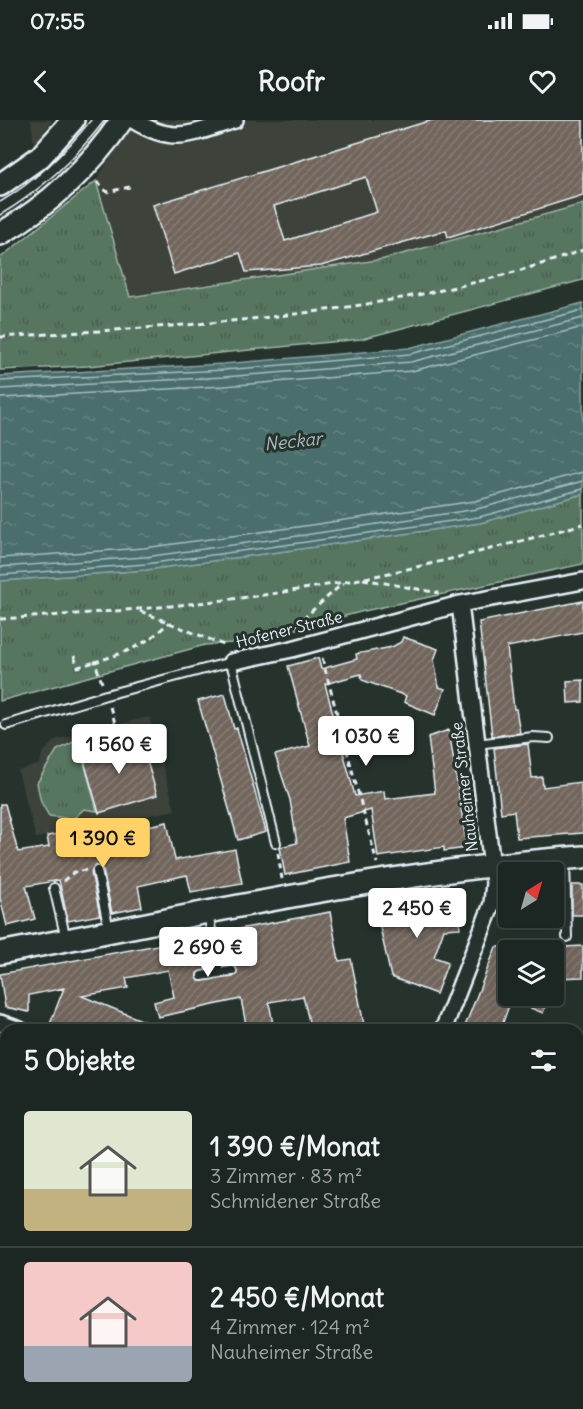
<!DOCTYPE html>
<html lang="de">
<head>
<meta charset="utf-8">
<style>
  :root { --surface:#1c2622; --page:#252e2a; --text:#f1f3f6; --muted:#a0a5a5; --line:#3a4340; --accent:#ffd166 }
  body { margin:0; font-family:Delius,sans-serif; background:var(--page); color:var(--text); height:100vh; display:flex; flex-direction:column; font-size:22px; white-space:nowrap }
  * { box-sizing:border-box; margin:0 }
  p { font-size:20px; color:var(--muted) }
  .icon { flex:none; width:33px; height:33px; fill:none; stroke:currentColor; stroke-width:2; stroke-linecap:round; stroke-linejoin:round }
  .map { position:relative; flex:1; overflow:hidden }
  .sheet { position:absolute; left:0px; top:904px; width:584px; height:386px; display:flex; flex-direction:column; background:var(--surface); border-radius:18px 18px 0 0; box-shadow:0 6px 24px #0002,0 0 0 2px var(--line) }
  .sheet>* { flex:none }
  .needle { width:39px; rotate:37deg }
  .controls { position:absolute; left:498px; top:742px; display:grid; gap:12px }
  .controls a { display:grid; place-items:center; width:66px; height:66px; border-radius:6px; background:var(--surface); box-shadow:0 6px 24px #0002,0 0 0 2px var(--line); font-size:30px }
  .price { position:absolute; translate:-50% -51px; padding:0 14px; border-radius:6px; background:#fff; color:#222; font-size:20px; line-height:39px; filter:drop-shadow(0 2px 3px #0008) }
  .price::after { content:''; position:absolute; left:50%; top:36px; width:18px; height:14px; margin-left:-9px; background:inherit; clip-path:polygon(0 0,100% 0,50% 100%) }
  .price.active { background:var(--accent); color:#111 }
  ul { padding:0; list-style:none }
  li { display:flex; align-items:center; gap:18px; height:150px; padding:0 24px }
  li+li { border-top:2px solid var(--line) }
  li span { display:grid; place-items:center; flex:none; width:168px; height:120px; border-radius:6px; color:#555 }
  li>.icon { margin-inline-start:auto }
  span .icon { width:72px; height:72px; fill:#fffc; stroke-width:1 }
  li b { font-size:26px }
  h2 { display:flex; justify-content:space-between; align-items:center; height:72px; padding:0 24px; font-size:26px }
  .status { display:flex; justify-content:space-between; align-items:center; height:42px; padding:0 30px; background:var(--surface); direction:ltr }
  .status svg { height:16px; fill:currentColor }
  header { display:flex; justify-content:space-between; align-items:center; height:78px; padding:0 24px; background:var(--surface); font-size:27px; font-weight:700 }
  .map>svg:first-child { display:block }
  .built { fill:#3d423b }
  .grass { fill:url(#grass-tufts); stroke:#9fb4ab; stroke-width:1.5 }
  .water { fill:url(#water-ripples); stroke:#89a2a4; stroke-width:1.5 }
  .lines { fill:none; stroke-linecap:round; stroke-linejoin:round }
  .shore { stroke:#a9bdc0; stroke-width:1.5 }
  .building { fill:url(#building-hatch); stroke:#e8f1f8; stroke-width:1.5; fill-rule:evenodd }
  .lane-casing { stroke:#e8f1f8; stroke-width:12 }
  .street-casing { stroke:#e8f1f8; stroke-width:20 }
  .secondary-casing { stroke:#e8f1f8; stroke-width:26 }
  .path { stroke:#e8f1f8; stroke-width:3; stroke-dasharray:6 4.5; stroke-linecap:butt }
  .lane { stroke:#26332d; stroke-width:8 }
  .street { stroke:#26332d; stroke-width:15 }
  .secondary { stroke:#26332d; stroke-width:21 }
  .tram { stroke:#e8f1f8; stroke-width:1.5 }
  .labels { text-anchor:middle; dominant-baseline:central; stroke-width:6; stroke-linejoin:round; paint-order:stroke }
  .street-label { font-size:16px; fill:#e8f1f8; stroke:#26332d }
  .water-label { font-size:18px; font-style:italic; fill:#a9bdc0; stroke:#26332d }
</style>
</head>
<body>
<div class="status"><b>07:55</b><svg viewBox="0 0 49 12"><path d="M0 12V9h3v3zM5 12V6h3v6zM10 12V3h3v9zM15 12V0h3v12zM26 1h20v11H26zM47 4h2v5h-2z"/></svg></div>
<header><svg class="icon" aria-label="back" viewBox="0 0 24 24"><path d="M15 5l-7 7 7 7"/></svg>Roofr<svg class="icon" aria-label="heart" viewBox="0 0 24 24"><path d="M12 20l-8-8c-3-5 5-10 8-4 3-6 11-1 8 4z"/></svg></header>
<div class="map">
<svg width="583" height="1289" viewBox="0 0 583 1289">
  <defs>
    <pattern id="grass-tufts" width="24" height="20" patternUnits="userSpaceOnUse" patternTransform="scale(1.5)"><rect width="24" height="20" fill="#56765e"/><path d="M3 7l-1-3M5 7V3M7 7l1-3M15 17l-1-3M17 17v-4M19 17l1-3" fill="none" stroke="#4d5d53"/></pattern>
    <pattern id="water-ripples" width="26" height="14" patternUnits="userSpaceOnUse" patternTransform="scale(1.5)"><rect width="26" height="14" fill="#4a6e6c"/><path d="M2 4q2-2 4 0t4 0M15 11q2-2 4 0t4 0" fill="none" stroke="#648382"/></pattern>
    <pattern id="building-hatch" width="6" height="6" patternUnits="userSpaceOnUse" patternTransform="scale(1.5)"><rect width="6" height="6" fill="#72665c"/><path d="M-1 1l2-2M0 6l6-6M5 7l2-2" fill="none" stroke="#867c74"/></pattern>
  </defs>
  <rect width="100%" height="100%" fill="#26332d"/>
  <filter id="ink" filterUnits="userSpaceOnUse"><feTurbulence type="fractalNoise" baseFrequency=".0167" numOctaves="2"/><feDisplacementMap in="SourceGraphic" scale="12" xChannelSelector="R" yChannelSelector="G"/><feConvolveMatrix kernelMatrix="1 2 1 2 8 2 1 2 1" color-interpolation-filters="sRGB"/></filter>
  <g filter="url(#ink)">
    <path class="built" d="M 31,0 L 52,0 L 34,26 Z
      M 132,0 L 583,0 L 583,84 L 384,139 L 130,177 L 96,61 Z
      M 149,597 L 175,690 L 36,718 L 18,651 L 40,644 L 42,634 L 55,620 Z"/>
    <path class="grass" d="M 96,61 L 130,177 L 384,139 L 583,84 L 583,160 L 361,219 L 88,246 L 0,250 L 0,138 Z
      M 583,374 L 583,444 L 364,491 L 247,522 L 205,525 L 0,581 L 0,461 L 146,450 L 300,429 L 480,403 Z
      M 74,622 L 80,627 L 97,691 L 84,689 L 73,699 L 49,696 L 41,682 L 37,663 L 57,630 Z
      M 0,916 L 6,918 L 6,1232 L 0,1229 Z
      M 582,1112 L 583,1289 L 157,1289 L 144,1284 L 578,1284 L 578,1123 Z"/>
    <path class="water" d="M 583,183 L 583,374 L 480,403 L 300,429 L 146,450 L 0,461 L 0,256 L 223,244 L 409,228 Z"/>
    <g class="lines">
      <path class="shore" d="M 0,261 L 224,250 L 410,234 L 583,190
        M 0,269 L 224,257 L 411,242 L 583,198
        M 0,278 L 224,266 L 412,251 L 583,207
        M 0,438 L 144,428 L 297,407 L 475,381 L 583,352
        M 0,447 L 145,437 L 298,416 L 477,389 L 583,361
        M 0,455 L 146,444 L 299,423 L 479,397 L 583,369"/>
    </g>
    <path class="building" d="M 432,0 L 583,0 L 583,75 L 448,117 L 446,110 L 321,146 L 246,152 L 240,133 L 174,154 L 153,85 ZM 366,57 L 377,92 L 285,121 L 274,86 Z
      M 583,481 L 583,512 L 507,527 L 514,589 L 516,589 L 520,613 L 492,616 L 479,502 Z
      M 403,517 L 438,529 L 434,540 L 439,567 L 445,569 L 435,595 L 404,582 L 406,576 L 362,560 L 361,554 L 325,564 L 355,676 L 384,671 L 385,679 L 435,673 L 428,617 L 449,610 L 467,728 L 444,731 L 444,727 L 378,737 L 371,690 L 343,698 L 350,742 L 285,755 L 280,727 L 297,723 L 290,680 L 275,635 L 310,626 L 288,546 L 318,538 L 321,549 L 357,539 L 356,534 L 392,527 L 401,522 Z
      M 583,560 L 583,582 L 568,583 L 567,561 Z
      M 225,574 L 234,609 L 237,608 L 266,712 L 238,720 L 198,581 Z
      M 140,617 L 157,675 L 99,693 L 82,634 Z
      M 528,624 L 532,658 L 542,657 L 543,667 L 581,662 L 583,713 L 517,718 L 514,691 L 501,693 L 494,628 Z
      M 0,684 L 5,684 L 18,732 L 49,727 L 47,716 L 64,713 L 66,723 L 167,702 L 175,740 L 235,729 L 242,763 L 191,772 L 187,755 L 138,766 L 142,787 L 112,793 L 103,750 L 96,745 L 91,752 L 100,795 L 68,801 L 59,760 L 26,766 L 35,799 L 7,806 L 0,778 Z
      M 554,765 L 560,765 L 560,795 L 554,795 Z
      M 572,765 L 583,765 L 583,795 L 572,795 Z
      M 456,777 L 460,808 L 444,809 L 434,837 L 448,842 L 436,874 L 391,857 L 375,785 Z
      M 330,792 L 339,841 L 351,839 L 365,910 L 311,910 L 303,876 L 269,882 L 274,910 L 247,910 L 241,879 L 158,897 L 154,882 L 174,877 L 168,850 L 126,858 L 128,868 L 82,876 L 166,910 L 66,910 L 50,904 L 64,868 L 29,875 L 29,892 L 5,887 L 0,854 L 206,816 L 214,821 L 218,813 ZM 215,836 L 221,838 L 224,846 L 236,847 L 237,854 L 233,857 L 199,861 L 197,853 L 212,848 L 211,841 Z
      M 583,826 L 583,857 L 554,858 L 554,831 L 564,830 L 564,827 Z
      M 496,827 L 508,827 L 508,876 L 549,876 L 543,893 L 511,880 L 502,905 L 499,904 L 496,910 L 477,910 L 465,906 Z"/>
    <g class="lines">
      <defs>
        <path id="lane" d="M 6,605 L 106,575 L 231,542 L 276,723
          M 477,624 L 533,617 L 549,618
          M 565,740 L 567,817
          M 97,751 L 109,810
          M 54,768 L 66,819
          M 208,793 L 212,815
          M 219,853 L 232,851
          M 202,856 L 219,853 L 217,842"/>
        <path id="street" d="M 133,0 C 175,26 192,13 235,0
          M 231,542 L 292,529 L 460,484 L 583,461
          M 0,903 L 20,910
          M 443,910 L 492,784 L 494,763 L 460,484
          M 0,1239 L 6,1241
          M 114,1284 L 127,1289
          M 5,1289 L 7,1284"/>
        <path id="secondary" d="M 0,65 L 40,37 L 73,0
          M 0,114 C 50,85 90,47 122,0
          M 0,833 C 193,796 387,751 583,737"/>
      </defs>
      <use href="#lane" class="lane-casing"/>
      <use href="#street" class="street-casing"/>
      <use href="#secondary" class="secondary-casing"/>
      <path class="path" d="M 97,62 L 107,72 L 134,66
        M 0,217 C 195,205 397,197 583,130
        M 363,459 L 439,473
        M 140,491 L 226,526
        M 0,499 C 115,492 230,483 344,462 C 425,447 504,426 583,404
        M 287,513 L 343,463
        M 74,536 L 78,547 L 95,542
        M 322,538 L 377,743
        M 102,563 L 95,542 C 126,532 146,526 169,502
        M 110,587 L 121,622
        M 278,733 L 282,759
        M 63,761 L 74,752 L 86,750
        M 0,987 L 6,986
        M 0,989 L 6,1006
        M 0,1035 L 6,1022
        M 578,1068 L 583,1059
        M 578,1124 L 583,1124
        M 578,1160 L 583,1162
        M 0,1179 L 6,1183
        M 239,1284 L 251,1289
        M 304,1284 L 308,1289
        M 293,1289 L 296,1284
        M 581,1289 L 583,1281"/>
      <use href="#lane" class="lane"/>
      <use href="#street" class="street"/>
      <use href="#secondary" class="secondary"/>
      <path class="tram" d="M 0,82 C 37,60 65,33 91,0
        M 0,95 C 42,70 75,39 105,0"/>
    </g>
  </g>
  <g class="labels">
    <g class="street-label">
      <text transform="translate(289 509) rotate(-14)">Hofener Straße</text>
      <text transform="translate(464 667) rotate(-97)">Nauheimer Straße</text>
    </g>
    <g class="water-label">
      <text transform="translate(293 321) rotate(-6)">Neckar</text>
    </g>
  </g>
</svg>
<div class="controls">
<a><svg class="needle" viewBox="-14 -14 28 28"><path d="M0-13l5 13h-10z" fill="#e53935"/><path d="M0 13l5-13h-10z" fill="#a0a5a5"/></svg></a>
<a><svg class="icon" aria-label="layers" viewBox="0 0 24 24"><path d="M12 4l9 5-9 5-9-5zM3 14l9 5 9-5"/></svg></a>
</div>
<b class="price" style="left:366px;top:647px">1 030 €</b>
<b class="price" style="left:119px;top:655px">1 560 €</b>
<b class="price active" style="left:103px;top:749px">1 390 €</b>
<b class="price" style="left:417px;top:819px">2 450 €</b>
<b class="price" style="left:208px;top:858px">2 690 €</b>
<section class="sheet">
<h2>5 Objekte<svg class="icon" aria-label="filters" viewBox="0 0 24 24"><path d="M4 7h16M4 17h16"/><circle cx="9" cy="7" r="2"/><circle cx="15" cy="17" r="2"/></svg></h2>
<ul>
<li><span style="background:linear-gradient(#dfe7d0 65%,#c2b280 0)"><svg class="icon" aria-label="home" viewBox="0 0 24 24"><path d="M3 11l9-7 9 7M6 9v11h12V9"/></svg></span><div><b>1 390 €/Monat</b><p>3 Zimmer · 83 m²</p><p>Schmidener Straße</p></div></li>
<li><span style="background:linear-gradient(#f6c9c9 70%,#9aa5b1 0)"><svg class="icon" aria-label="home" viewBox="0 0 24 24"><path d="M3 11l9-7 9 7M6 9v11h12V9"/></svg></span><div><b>2 450 €/Monat</b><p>4 Zimmer · 124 m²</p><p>Nauheimer Straße</p></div></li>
</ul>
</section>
</div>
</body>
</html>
